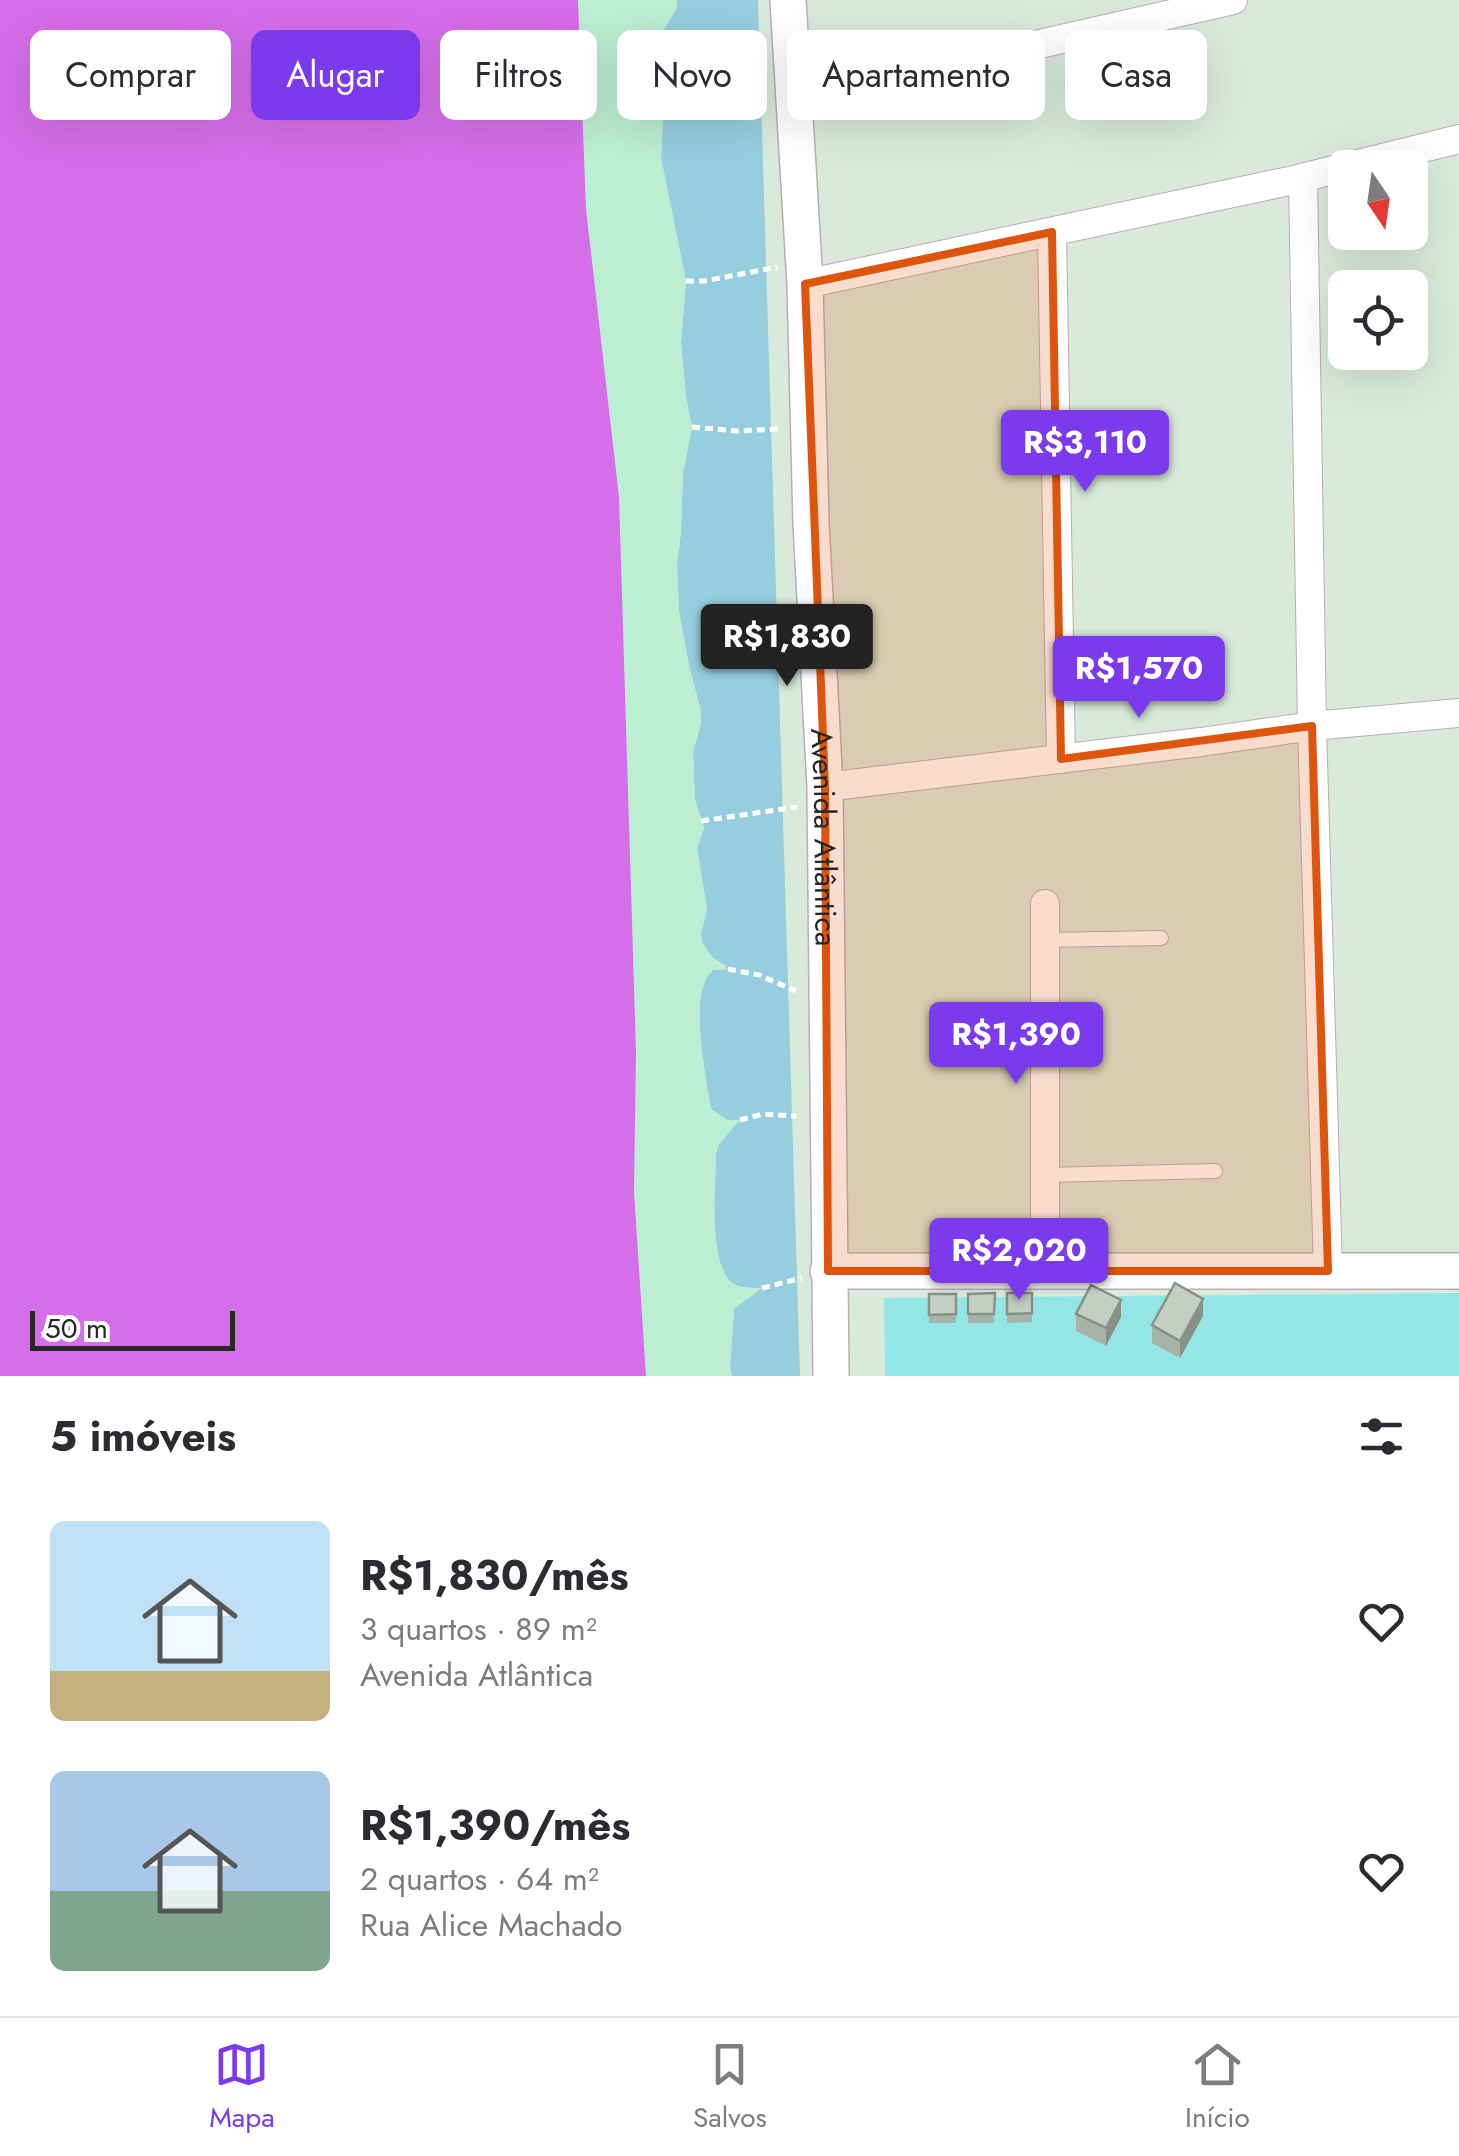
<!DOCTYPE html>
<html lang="pt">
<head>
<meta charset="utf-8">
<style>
  :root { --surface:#fff; --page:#f7f7f7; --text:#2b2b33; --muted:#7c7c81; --line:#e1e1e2; --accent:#7c3aed }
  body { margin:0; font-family:Jost,sans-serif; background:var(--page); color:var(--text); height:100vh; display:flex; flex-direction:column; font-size:38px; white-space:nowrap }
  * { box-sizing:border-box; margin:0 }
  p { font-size:32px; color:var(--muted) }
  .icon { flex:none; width:55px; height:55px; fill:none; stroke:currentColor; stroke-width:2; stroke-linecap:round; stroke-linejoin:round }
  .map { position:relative; height:1376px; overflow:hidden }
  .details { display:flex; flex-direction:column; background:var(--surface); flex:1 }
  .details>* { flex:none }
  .hud { position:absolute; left:30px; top:30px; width:1400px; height:90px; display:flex; gap:20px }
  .needle { width:65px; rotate:167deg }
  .buttons { position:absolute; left:1328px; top:150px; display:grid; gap:20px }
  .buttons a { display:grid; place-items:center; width:100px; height:100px; border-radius:15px; background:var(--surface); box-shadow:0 10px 40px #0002; font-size:50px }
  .scale { position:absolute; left:30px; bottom:25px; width:205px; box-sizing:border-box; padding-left:10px; border:5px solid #272727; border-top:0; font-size:28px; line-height:35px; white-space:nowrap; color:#272727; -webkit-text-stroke:8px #fff; paint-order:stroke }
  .price { position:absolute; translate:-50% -85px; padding:0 22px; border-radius:10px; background:var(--accent); color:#fff; font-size:32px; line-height:65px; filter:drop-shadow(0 2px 5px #0008) }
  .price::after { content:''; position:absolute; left:50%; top:60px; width:30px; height:22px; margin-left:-15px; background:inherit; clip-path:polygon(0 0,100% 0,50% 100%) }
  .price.on { background:#222; color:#fff }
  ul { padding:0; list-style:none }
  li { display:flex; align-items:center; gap:30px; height:250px; padding:0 50px }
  li span { display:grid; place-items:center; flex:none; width:280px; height:200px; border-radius:15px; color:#555 }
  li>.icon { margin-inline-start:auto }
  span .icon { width:120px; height:120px; fill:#fffc; stroke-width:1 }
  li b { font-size:42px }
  h2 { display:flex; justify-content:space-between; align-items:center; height:120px; padding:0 50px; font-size:42px }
  .chip { padding:0 35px; border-radius:15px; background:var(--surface); box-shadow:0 10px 40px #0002; font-size:35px; line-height:90px }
  .chip.on { background:var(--accent); color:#fff }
  .tab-bar { display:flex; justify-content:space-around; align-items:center; height:140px; border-top:2px solid var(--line); background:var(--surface); font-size:28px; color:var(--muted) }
  .tab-bar a { display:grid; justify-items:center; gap:5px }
  .tab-bar .on { color:var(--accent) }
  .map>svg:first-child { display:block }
  .green { fill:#97cedf }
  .sand { fill:#bceed1 }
  .pitch { fill:#93e6e5 }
  .water { fill:#d56ee9 }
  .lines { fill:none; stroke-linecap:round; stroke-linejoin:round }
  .service-casing { stroke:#bbadb5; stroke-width:16 }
  .minor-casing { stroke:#bbadb5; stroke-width:30 }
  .tertiary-casing { stroke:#bbadb5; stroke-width:38 }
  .path { stroke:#fff; stroke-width:5; stroke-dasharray:8 5; stroke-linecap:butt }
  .service { stroke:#fff; stroke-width:14 }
  .minor { stroke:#fff; stroke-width:28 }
  .tertiary { stroke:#fff; stroke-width:35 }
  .wall { fill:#a7b2a8 }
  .shaded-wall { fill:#889188 }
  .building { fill:#c2cfc3; stroke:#889188; stroke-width:2.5 }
  .marked { fill:#de560d; fill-opacity:0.2; stroke:#de560d; stroke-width:8; stroke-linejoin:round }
  .labels { text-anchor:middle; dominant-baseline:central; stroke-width:9; stroke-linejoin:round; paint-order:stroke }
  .street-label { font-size:30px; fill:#272727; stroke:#fff }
</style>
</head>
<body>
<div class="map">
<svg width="1459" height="1376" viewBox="0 0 1459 1376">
  <rect width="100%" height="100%" fill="#d9eadb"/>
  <path class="green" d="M 677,0 L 758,0 L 800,1376 L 732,1376 L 730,1367 L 734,1308 L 760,1288 C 752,1288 742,1288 736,1285 C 706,1271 716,1183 716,1154 L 718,1146 L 739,1120 L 727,1120 L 711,1109 C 706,1077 687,991 713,970 L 725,970 L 726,966 L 712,957 L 702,942 L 700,934 L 707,910 L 697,848 L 704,828 L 695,800 L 693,752 L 701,724 L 701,711 L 689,666 L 679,611 L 677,565 L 681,531 L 683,473 L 692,427 L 686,397 L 681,343 L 686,281 L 661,158 L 665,81 L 660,50 L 664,29 L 677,8 Z"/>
  <path class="sand" d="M 578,0 L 677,0 L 677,8 L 664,29 L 660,50 L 665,81 L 661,158 L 686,281 L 681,343 L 686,397 L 692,427 L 683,473 L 681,531 L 677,565 L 679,611 L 689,666 L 701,711 L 701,724 L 693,752 L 695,800 L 704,828 L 697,848 L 707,910 L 701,934 L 702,942 L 712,957 L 728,969 L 713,970 C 687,991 706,1077 711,1109 L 727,1120 L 740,1120 L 718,1145 L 716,1154 C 716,1182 706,1274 737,1286 C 744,1289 755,1288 762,1288 L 734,1309 L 730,1367 L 732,1376 L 646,1376 L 634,1192 L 636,1052 L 619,497 L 586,209 Z"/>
  <path class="pitch" d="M 1459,1293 L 1459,1376 L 885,1376 L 884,1298 Z"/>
  <path class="water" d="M 0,0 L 578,0 L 586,209 L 619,497 L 636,1052 L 634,1192 L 646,1376 L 0,1376 Z"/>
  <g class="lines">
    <defs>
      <path id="service" d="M 1044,940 L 1161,938
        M 1045,1175 L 1215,1171"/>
      <path id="minor" d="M 794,100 L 1233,0
        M 1303,178 L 1312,726 L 1328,1271
        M 1052,232 L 1061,759
        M 805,284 L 1289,181 L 1459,139
        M 825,787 L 1201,742 L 1312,726 L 1459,713
        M 1045,904 L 1045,1271"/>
      <g id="tertiary">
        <path id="s1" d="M 788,0 L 805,284 L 811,523 L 825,787 L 831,1376"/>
        <path d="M 828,1271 L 1459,1271"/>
      </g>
    </defs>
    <use href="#service" class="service-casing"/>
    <use href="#minor" class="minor-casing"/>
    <use href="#tertiary" class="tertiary-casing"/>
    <path class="path" d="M 686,281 L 705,281 L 777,267
      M 692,427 L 737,431 L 778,429
      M 701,821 L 797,807
      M 728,969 L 759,975 L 796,991
      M 740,1120 L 763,1114 L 796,1116
      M 762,1288 L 802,1278"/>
    <use href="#service" class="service"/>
    <use href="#minor" class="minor"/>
    <use href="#tertiary" class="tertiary"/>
  </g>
  <path class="wall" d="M 995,1293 L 994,1323 L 968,1323 L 968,1294 Z
    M 1007,1293 L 1032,1293 L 1032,1322 L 1007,1323 Z
    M 929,1294 L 956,1294 L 956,1323 L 929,1323 Z
    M 1076,1314 L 1121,1317 L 1106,1346 L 1076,1331 Z
    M 1203,1316 L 1180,1358 L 1152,1343 L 1152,1325 Z"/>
  <path class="shaded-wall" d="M 1203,1299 L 1203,1316 L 1180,1358 L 1180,1341 Z
    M 1121,1300 L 1121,1317 L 1106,1346 L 1106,1328 Z"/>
  <path class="building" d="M 1175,1283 L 1203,1299 L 1180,1341 L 1152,1325 Z
    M 1091,1285 L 1121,1300 L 1106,1328 L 1076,1314 Z
    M 995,1293 L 994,1314 L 968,1314 L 968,1294 Z
    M 1007,1293 L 1032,1293 L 1032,1313 L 1007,1314 Z
    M 929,1294 L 956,1294 L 956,1314 L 929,1315 Z"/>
  <path class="marked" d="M 1052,232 L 1061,759 L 1312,726 L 1328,1271 L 828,1271 L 825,787 L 805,284 Z"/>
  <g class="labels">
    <g class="street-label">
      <text stroke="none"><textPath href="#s1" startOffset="838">Avenida Atlântica</textPath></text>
    </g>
  </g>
</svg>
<div class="buttons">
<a><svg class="needle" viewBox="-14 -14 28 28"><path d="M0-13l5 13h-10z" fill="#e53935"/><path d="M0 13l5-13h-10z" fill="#7c7c81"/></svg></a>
<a><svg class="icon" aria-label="locate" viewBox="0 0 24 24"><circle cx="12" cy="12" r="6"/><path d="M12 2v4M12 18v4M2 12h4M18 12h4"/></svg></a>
</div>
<div class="scale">50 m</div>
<b class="price" style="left:1085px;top:495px">R$3,110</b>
<b class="price on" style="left:787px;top:689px">R$1,830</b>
<b class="price" style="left:1139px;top:721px">R$1,570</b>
<b class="price" style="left:1016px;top:1087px">R$1,390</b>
<b class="price" style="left:1019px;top:1303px">R$2,020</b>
<div class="hud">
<a class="chip">Comprar</a>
<a class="chip on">Alugar</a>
<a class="chip">Filtros</a>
<a class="chip">Novo</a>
<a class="chip">Apartamento</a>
<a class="chip">Casa</a>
</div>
</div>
<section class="details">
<h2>5 imóveis<svg class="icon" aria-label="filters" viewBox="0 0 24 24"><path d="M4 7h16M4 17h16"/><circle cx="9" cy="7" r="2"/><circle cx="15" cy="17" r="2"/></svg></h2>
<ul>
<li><span style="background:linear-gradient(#bfe0f5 75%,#c2b280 0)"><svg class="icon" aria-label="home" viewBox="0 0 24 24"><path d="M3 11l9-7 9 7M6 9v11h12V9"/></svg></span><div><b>R$1,830/mês</b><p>3 quartos · 89 m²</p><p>Avenida Atlântica</p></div><svg class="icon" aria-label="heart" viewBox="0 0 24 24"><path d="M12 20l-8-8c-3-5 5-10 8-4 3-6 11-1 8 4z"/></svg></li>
<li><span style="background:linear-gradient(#a9c7e8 60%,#7fa58c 0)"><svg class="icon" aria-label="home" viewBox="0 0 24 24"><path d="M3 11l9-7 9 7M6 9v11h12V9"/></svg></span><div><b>R$1,390/mês</b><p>2 quartos · 64 m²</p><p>Rua Alice Machado</p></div><svg class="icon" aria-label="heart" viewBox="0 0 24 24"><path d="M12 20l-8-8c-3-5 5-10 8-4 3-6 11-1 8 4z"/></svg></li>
</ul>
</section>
<nav class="tab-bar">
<a class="on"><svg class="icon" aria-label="map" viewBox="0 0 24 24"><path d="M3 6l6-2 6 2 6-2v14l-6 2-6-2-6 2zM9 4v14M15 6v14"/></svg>Mapa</a>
<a><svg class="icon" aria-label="saved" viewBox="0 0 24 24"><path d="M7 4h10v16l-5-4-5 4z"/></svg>Salvos</a>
<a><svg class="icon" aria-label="home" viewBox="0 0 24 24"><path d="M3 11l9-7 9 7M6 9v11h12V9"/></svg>Início</a>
</nav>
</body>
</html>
